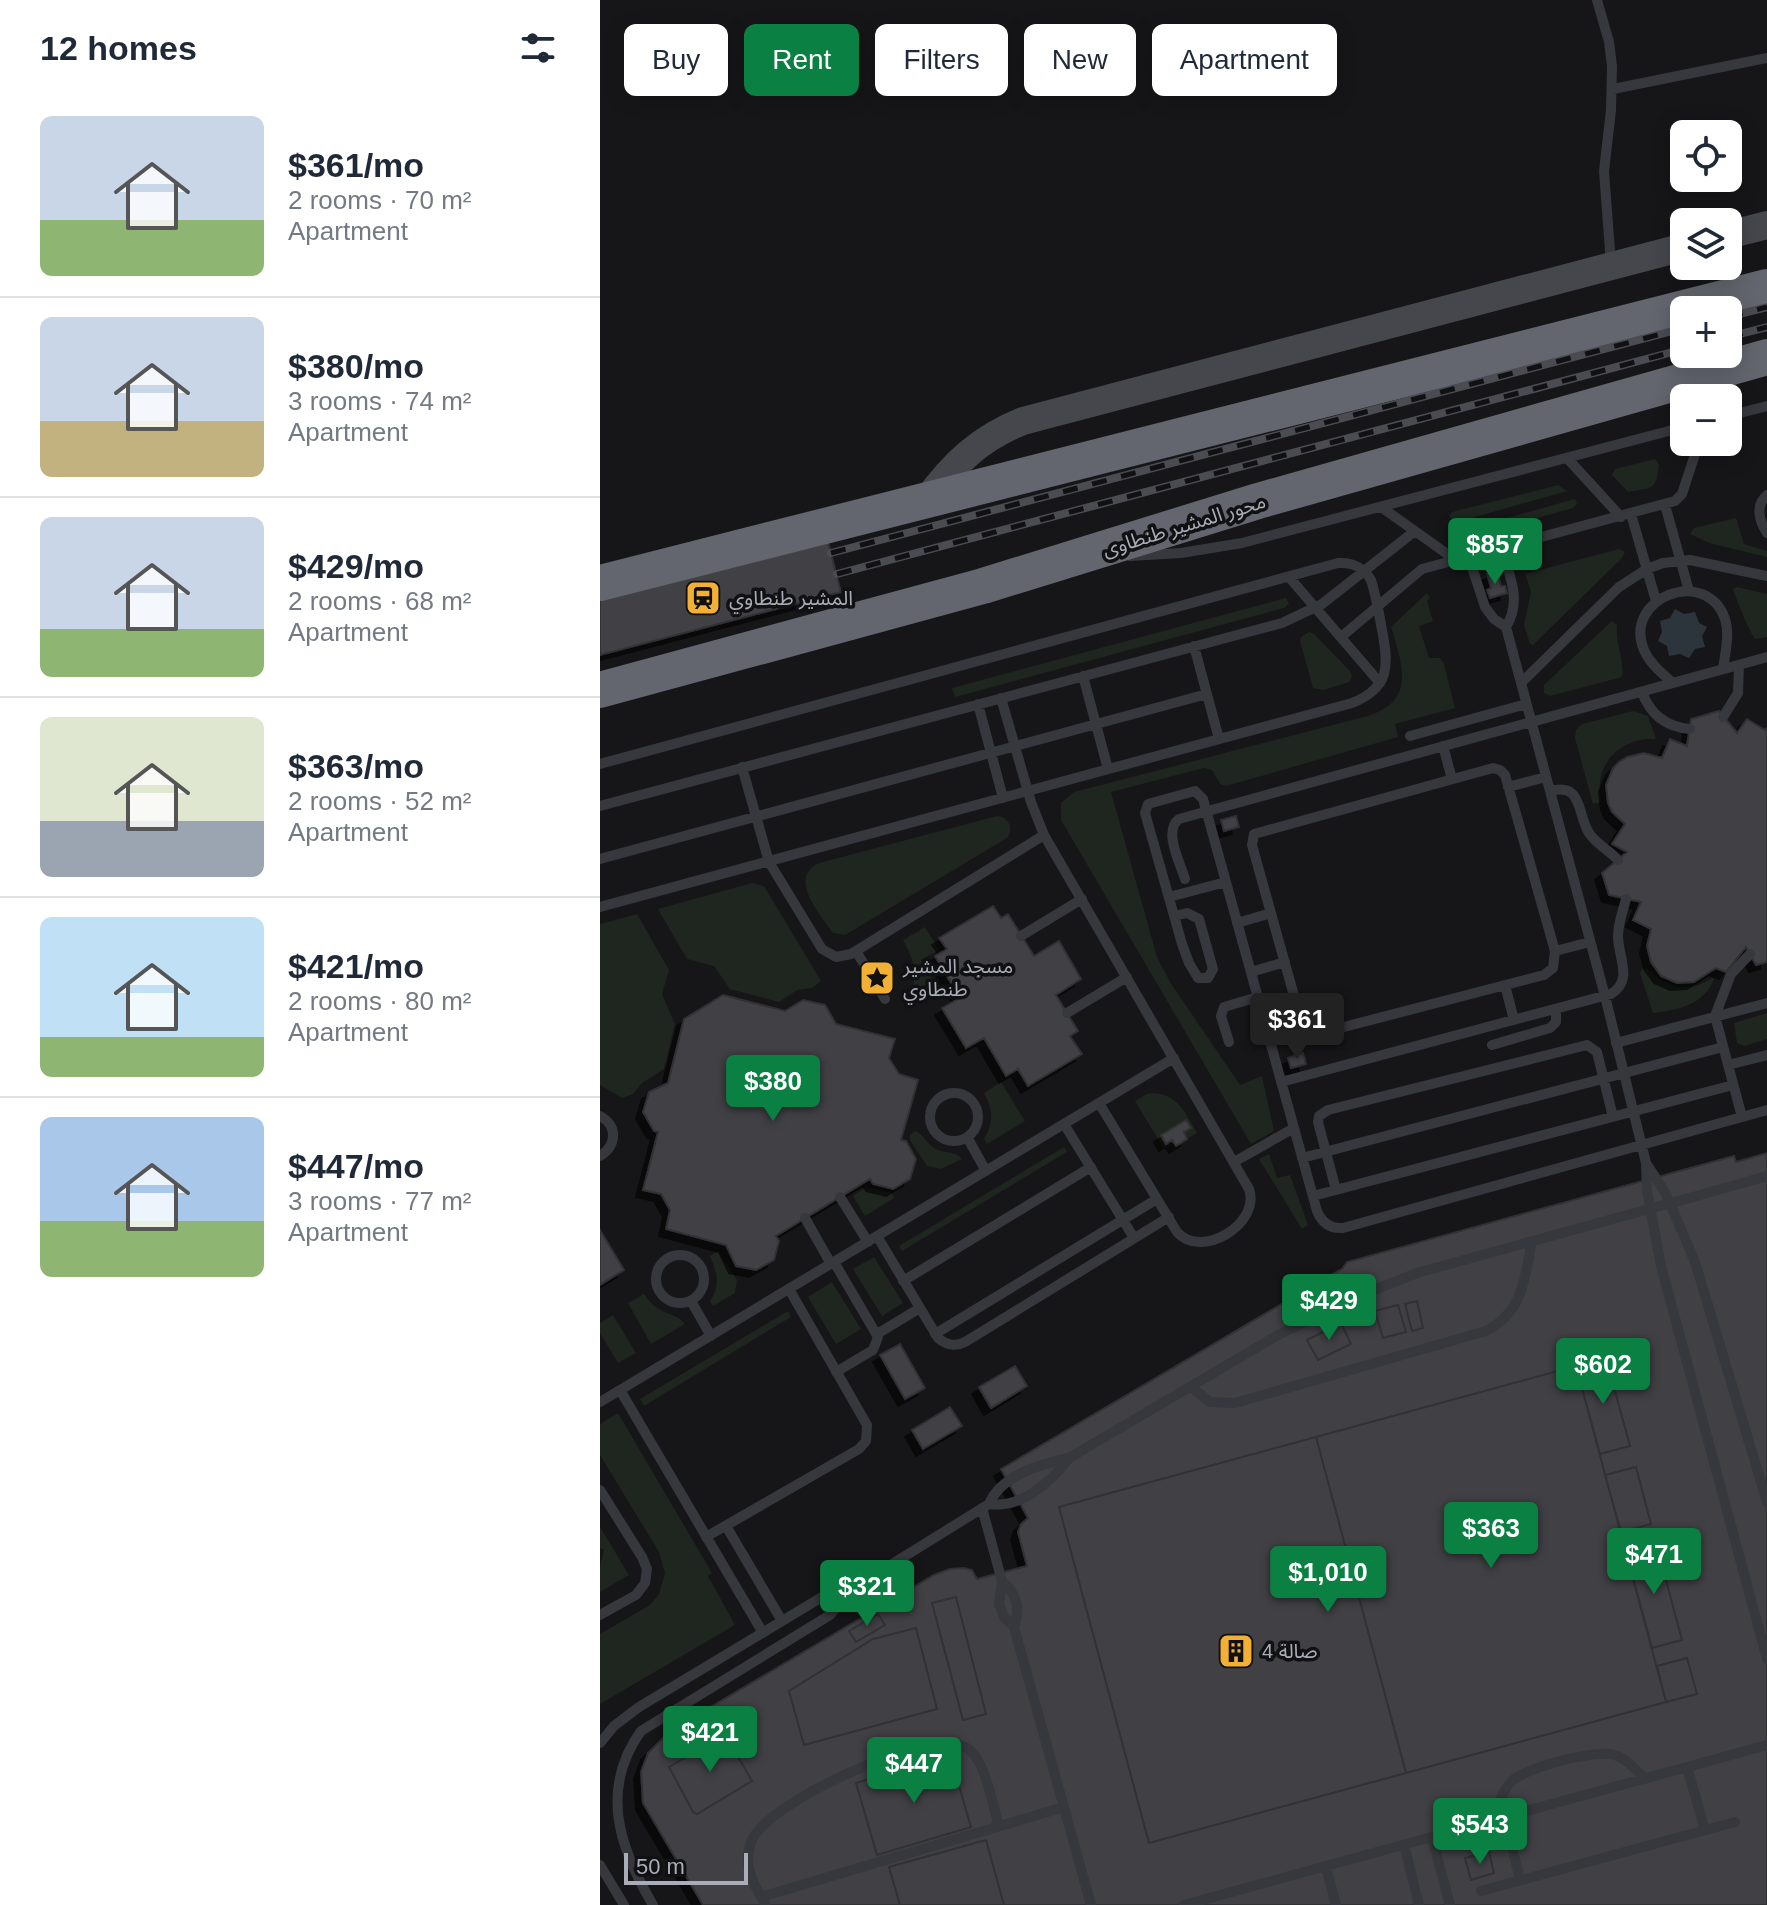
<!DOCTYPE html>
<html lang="en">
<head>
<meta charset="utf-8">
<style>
  :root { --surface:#fff; --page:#f6f6f7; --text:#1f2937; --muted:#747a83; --line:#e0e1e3; --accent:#0b8043 }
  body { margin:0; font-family:Helvetica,"Noto Sans Arabic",sans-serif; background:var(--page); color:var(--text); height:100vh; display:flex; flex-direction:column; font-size:30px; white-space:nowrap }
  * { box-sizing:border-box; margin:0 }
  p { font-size:26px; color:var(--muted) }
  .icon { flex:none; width:44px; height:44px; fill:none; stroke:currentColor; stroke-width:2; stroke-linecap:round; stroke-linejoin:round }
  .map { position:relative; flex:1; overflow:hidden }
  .panel { display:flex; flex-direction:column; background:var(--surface); width:600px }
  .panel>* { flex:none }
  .hud { position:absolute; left:24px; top:24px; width:760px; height:72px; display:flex; gap:16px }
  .controls { position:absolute; left:1070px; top:120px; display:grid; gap:16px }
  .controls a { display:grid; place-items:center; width:72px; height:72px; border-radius:12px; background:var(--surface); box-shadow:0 4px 20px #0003; font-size:40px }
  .scale { position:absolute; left:24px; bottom:20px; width:124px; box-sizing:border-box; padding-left:8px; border:4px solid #a8adb8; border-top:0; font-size:22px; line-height:28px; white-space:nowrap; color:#a8adb8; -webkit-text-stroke:6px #111113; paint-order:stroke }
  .price { position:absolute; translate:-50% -68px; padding:0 18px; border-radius:8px; background:var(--accent); color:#fff; font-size:26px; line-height:52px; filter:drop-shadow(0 2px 4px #0008) }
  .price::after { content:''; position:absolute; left:50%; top:48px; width:24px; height:18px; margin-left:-12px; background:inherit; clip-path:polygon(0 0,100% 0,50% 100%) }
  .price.current { background:#222; color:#fff }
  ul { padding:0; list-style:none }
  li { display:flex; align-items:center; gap:24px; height:200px; padding:0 40px }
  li+li { border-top:2px solid var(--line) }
  li span { display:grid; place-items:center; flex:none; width:224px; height:160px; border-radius:12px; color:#555 }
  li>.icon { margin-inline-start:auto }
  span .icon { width:96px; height:96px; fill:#fffc; stroke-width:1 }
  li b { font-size:34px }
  h2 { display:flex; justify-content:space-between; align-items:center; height:96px; padding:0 40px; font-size:34px }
  .tag { padding:0 28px; border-radius:12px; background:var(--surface); box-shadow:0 4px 20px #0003; font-size:28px; line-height:72px }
  .tag.current { background:var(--accent); color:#fff }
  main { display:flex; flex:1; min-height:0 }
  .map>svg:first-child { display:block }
  .green { fill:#1e261f }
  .water { fill:#2c353c }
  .building { fill:#404145; stroke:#303034; stroke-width:2; filter:url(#shadow) }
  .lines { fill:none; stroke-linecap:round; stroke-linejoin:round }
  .lane { stroke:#37383d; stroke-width:10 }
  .secondary { stroke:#45474d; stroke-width:28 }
  .highway { stroke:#63666e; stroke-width:36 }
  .rail-casing { stroke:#4a4c52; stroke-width:8 }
  .rail { stroke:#111113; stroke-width:5; stroke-dasharray:15; stroke-linecap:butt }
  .lane-bridge { stroke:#37383d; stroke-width:10 }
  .labels { text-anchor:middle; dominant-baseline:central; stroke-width:7; stroke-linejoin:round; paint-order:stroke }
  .street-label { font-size:20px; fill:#a8adb8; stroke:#111113 }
  .poi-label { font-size:20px; fill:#a8adb8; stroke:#111113; text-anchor:start }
</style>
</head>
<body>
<main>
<section class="panel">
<h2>12 homes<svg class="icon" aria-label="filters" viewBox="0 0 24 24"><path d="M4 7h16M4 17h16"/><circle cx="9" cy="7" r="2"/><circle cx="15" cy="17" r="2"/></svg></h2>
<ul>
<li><span style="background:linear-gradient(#c9d6e8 65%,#8fb573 0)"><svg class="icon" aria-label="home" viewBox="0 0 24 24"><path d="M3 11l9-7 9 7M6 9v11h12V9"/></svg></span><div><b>$361/mo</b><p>2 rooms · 70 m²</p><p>Apartment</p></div></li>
<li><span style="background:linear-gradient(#c9d6e8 65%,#c2b280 0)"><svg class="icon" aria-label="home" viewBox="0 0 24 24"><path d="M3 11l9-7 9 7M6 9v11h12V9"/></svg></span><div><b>$380/mo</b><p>3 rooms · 74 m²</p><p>Apartment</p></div></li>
<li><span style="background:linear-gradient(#c9d6e8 70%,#8fb573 0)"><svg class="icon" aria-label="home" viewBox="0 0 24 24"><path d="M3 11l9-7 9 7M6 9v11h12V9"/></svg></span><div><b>$429/mo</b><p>2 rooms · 68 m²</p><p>Apartment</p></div></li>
<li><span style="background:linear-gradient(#dfe7d0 65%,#9aa5b1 0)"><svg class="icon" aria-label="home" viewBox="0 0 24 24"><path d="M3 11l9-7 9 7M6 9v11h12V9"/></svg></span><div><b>$363/mo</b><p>2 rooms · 52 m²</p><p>Apartment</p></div></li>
<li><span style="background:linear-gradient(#bfe0f5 75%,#8fb573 0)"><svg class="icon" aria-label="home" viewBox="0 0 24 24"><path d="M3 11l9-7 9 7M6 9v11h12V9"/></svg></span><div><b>$421/mo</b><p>2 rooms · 80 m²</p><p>Apartment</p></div></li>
<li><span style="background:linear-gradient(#a9c7e8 65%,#8fb573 0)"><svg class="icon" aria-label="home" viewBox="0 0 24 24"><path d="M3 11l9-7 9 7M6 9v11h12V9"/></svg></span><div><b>$447/mo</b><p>3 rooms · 77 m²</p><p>Apartment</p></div></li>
</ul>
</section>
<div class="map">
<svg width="1167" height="1905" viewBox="0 0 1167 1905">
  <defs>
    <filter id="shadow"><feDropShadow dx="-7" dy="7" stdDeviation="0" flood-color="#0009"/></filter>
  </defs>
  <rect width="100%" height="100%" fill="#161618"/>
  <path class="green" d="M 1055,459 L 1059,464 C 1056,491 1054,487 1028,492 L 1012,475 L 1015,469 Z
    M 958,485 L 967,491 L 854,523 L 849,516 L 852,512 Z
    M 975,499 L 977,504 L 973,508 L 874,536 L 867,536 L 861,531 Z
    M 1136,518 L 1144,544 L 1167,551 L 1167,557 L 1109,543 L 1090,534 L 1094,528 Z
    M 1019,549 L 1025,552 L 1022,558 L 933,645 L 930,644 L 924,625 L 931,592 L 925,574 Z
    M 1137,587 L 1167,594 L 1167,637 L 1156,639 C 1150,635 1136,598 1133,589 Z
    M 827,593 L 830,598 L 827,601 L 833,621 L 819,626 L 829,658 L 840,658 L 844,664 L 855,708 L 795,724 L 798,737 L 626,786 L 620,784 L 612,770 L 604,768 L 511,792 L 557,957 L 570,982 L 640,1085 L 662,1076 L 674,1131 L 651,1144 L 461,820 L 461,803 L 474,792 L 768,716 C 817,700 802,664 791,627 Z
    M 686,598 L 689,604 L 684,608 L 355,697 L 352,688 Z
    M 1012,621 L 1017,625 C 1015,642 1025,663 1022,677 L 950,696 L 944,693 L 944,685 Z
    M 709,632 L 714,634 L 750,671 L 752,676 L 749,682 L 724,690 L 713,688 L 700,641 L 701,637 Z
    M 1033,711 L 1048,716 L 1056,739 C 1019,737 993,765 1001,802 L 993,804 L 975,738 L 976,730 L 982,724 Z
    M 397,816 C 409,817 414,828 407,838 L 245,935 L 233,933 C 220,914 187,878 219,863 Z
    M 152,883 L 164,886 L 221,981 L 212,988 L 197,990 L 179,1002 L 130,989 L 114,966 L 87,959 L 58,909 Z
    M 37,914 L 69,970 L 62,994 L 75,1024 L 64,1069 L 42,1083 L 33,1094 L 22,1098 L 0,1085 L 0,924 Z
    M 325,927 L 339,950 L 321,960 L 339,990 L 315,1004 L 306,999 C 321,978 314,960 303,940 Z
    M 1047,968 C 1066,988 1088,994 1112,978 L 1114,979 C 1104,1005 1078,1010 1053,1013 L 1040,973 L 1042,969 Z
    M 1167,1013 L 1167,1039 L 1144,1046 L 1137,1043 L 1134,1023 Z
    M 401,1082 L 425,1121 L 387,1144 L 384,1139 C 394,1123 393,1109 384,1093 Z
    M 547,1094 C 576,1090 585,1112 597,1133 L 587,1139 L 584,1132 L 591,1128 L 586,1120 L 561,1135 L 566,1143 L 572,1140 L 574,1143 L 564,1149 L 535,1101 Z
    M 315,1131 C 324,1134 326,1144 336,1149 C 346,1154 354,1150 362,1159 L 341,1169 L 327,1166 L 310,1140 L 310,1135 Z
    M 464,1147 L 467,1152 L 302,1251 L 299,1246 Z
    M 669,1154 L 677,1178 L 690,1175 L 708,1225 L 702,1229 L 659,1159 Z
    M 266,1187 L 292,1193 L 294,1198 L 265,1216 L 253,1196 Z
    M 118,1251 L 137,1280 L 135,1293 L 113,1306 L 110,1301 C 121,1285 117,1273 110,1256 Z
    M 274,1257 L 303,1303 L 282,1316 L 253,1269 Z
    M 232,1282 L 261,1329 L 236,1344 L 208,1297 Z
    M 44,1294 C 59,1317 74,1310 85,1324 L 51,1344 L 28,1303 Z
    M 188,1311 L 191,1317 L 44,1406 L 40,1399 Z
    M 13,1315 L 36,1353 L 18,1363 L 0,1333 L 0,1323 Z
    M 18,1413 L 112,1573 L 108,1576 L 135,1625 L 0,1704 L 0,1634 L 50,1605 L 59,1594 L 65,1573 L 59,1552 L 0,1455 L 0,1424 Z
    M 0,1527 L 29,1575 L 0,1592 L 0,1567 L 4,1550 L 0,1548 Z"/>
  <path class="water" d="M 1075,609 L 1084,614 L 1095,612 L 1099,623 L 1107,627 L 1102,636 L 1105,647 L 1095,649 L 1089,658 L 1080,654 L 1069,656 L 1067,646 L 1058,641 L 1062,632 L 1060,621 L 1070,618 Z"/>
  <path class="building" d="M 226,534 L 241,592 L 0,655 L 0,593 Z
    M 897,571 L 901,586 L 905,586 L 907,593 L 890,598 L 887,590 L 891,588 L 887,574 Z
    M 1119,711 L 1137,733 L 1147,719 L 1165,730 L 1167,728 L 1167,962 L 1156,965 L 1146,947 L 1126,972 L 1116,968 L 1094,982 L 1077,983 L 1061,976 L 1051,962 L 1047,946 L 1051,929 L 1033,920 L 1041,902 L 1009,895 L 1002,873 L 1027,852 L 1012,844 L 1025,824 L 1012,812 L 1008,803 L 1006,785 L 1013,768 L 1019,762 L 1027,757 L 1044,753 L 1062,758 L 1070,739 L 1087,746 L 1091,719 Z
    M 636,816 L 639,827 L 624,831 L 621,820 Z
    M 393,906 L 401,918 L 408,914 L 434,956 L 459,941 L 481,979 L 456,995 L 478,1031 L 470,1036 L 482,1054 L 428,1086 L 418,1069 L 406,1076 L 384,1038 L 366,1048 L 342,1008 L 360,998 L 335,956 L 347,949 L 339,938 Z
    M 123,995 L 185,1011 L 203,1000 L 225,1005 L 236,1024 L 295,1039 L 289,1058 L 299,1074 L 318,1080 L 301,1140 L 306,1141 L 316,1159 L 310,1179 L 293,1189 L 273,1184 L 270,1179 L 176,1236 L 179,1241 L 174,1260 L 156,1270 L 136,1266 L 126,1245 L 66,1229 L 70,1210 L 61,1194 L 43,1190 L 58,1132 L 54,1131 L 43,1112 L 49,1092 L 68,1083 L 84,1019 Z
    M 703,1053 L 706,1064 L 691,1068 L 688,1058 Z
    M 586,1120 L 591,1128 L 584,1132 L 587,1139 L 576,1146 L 572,1140 L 566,1144 L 561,1135 Z
    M 1167,1153 L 1167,1905 L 103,1905 L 43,1803 L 41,1772 L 48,1753 L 70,1731 L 334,1575 L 350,1569 L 364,1568 L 372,1570 L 377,1579 L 427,1566 L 418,1532 L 421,1524 L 428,1518 L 401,1469 L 731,1275 L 742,1269 L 747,1262 L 1134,1156 L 1136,1162 Z
    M 0,1230 L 24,1270 L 0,1285 Z
    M 817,1301 L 823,1328 L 812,1331 L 805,1304 Z
    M 798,1305 L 806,1332 L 783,1338 L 775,1311 Z
    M 741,1323 L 751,1344 L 718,1360 L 707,1340 Z
    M 300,1344 L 325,1388 L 305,1399 L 280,1355 Z
    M 1006,1358 L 1030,1446 L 1000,1454 L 976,1366 Z
    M 415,1366 L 427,1386 L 391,1408 L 379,1387 Z
    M 976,1366 L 1066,1702 L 806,1773 L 716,1437 Z
    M 350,1407 L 362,1426 L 323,1449 L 312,1430 Z
    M 716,1437 L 806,1773 L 549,1843 L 459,1507 Z
    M 1036,1467 L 1051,1524 L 1021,1532 L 1005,1475 Z
    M 1056,1543 L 1082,1640 L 1052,1648 L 1026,1551 Z
    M 356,1597 L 386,1714 L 363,1720 L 332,1603 Z
    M 278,1614 L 285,1625 L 256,1642 L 249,1631 Z
    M 316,1628 L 337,1709 L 204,1745 L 189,1691 L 273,1639 Z
    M 1087,1658 L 1097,1694 L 1066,1702 L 1057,1666 Z
    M 125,1734 L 152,1781 L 97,1814 L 93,1812 L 69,1767 Z
    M 350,1755 L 371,1827 L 277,1855 L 256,1783 Z
    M 386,1840 L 404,1905 L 300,1905 L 289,1867 Z
    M 889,1852 L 894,1873 L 871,1880 L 865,1858 Z"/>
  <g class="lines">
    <path class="lane" d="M 997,0 L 1009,42 L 1012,66 L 1011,110 L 1004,171 L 1011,264
      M 1013,89 L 1167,58
      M 1128,416 L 1167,406
      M 967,458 L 1021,517
      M 1167,495 C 1155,505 1159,521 1167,533
      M 1065,505 L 1089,591
      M 781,507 L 857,561
      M 1031,514 L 1056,601
      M 902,550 C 910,577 922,601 906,627
      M 530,556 L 581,553 L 642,543 L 1084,427
      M 869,558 L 885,607 L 894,619 L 906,627 L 1005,996 L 1046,1163 L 1047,1191 L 1061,1266 L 1167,1659
      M 689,577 L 780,683
      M 741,637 L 822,569 L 1075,501 L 1082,494 L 1099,442
      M 594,646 L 619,739
      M 483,676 L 508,769
      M 921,683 L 1019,587 L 1047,569 L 1063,563 L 1090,560 L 1167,576
      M 1073,683 C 1062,673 1050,664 1044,650 C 1022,598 1106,565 1125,619 C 1130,634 1125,654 1123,669
      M 1042,692 C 1050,714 1066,727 1090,729
      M 401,698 L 431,802 L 444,835 L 649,1189 C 661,1224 601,1260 577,1232 L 499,1103
      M 378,704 L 403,798
      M 1123,717 L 1138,693 L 1139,665
      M 810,736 L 926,704
      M 843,746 L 852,779
      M 0,764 L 738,563 C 753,562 763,567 771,580 C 776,596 779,613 782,630 C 789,666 790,688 752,703 L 0,907
      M 142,767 L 169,862 L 222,949 L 236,957 L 251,954 L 444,835
      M 893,768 L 900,770 L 905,775 L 955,951 L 953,968 L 944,975 L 717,1034 L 707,1033 L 703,1028 L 652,845 L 654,834 Z
      M 908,787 L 946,777
      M 950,791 C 983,782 977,814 989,833 C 996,844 1009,850 1018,860
      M 0,806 L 682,623 L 722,604 L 815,531
      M 0,859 L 607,694
      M 585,879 C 580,862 563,831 579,819 L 1167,657
      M 569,897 L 626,882
      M 574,916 L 587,913 L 599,919 L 613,969 L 608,978 L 598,978 L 589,963 L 582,944 L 545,813 L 548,804 L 595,791 L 603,799 L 717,1211 C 722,1223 730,1229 743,1228 L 1167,1110
      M 637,923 L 671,913
      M 421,936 L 482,899
      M 256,951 L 285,999
      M 955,951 L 990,942
      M 651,972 L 685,962
      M 905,985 L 914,1020
      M 467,1013 L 527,977
      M 629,1042 L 621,1016 L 624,1007 L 658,997
      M 1016,1043 L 1167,1003
      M 892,1045 L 950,1028 L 956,1022 L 956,1009
      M 1128,1065 L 1167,1055
      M 681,1082 L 1011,994 C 1034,980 1018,958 1018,936 C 1018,923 1023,911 1026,899
      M330 1117a24 24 0 1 1 48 0a24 24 0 1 1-48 0Z
      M 0,1116 C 18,1126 17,1145 0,1156
      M 1142,1117 L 1115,1016 L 1131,974 L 1150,954
      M 464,1124 L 534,1238
      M 367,1137 L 386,1171
      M 702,1158 L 1123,1047
      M 634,1162 L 694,1128
      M 1046,1163 L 1066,1194 L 1095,1262 L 1167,1502
      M 736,1190 L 718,1122 L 719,1116 L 728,1110 L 987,1045 L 997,1052 L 1013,1117
      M 713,1196 L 1133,1085
      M 240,1197 L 268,1242
      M 1093,1197 L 1167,1176
      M 205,1218 L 231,1264
      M 277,1236 L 338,1338 C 346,1345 355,1347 365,1342 L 569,1217
      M56 1279a24 24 0 1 1 48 0a24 24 0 1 1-48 0Z
      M 234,1262 L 278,1337 L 273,1350 L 236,1372
      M 303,1281 L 491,1167
      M 91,1301 L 111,1336
      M 277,1334 L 320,1308
      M 335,1334 L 557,1199
      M 591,1387 L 610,1402 L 635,1403 L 886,1331 C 923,1312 925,1278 932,1241
      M 20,1390 L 163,1633
      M 0,1402 L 574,1058
      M 0,1490 L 42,1557 L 47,1569 L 45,1583 L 36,1595 L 0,1615
      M 389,1504 C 421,1509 451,1482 469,1458
      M 382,1508 L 402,1581 L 399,1604 L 404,1617 L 414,1627 L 491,1905
      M 126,1526 L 182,1621
      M 106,1537 L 259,1449 L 266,1441 L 267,1425 L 189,1289
      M 402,1581 C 417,1594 421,1609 414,1627
      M 0,1743 L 14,1726 L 39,1707 L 222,1597 L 255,1587 L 389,1504 C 401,1475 441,1464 469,1458 L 678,1335 L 746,1301 L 817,1273 L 1020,1217
      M 1087,1767 L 1105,1830
      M 905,1817 L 920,1880
      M 892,1820 C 897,1807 902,1791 912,1781 C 927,1767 996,1749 1015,1755 C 1027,1759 1036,1770 1045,1779
      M 832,1837 L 850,1905
      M 804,1845 L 819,1905
      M 0,1865 L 24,1905
      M 726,1867 L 736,1905
      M 881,1891 L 1135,1822
      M 161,1897 L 464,1807
      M 53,1905 C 18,1846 0,1788 41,1731 L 230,1615 L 255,1587
      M 166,1905 C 154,1885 142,1866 151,1842 C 166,1802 330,1727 367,1748 C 385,1758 393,1807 399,1826
      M 584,1905 L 1167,1745"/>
    <path class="secondary" d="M 1128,235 L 1167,225
      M 326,501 C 353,464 380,438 423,421 L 1084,247"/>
    <path class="highway" d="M 0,583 L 1167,287
      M 0,690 L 383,586 L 658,501 L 1167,357"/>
    <defs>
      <path id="rail" d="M 1128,317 L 1167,307
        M 1128,337 L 1167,327
        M 231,553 L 1084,328
        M 237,574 L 1084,349"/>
    </defs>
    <use href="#rail" class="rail-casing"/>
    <use href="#rail" class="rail"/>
    <path class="lane-bridge" d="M 1020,1217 L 1093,1197"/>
  </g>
  <defs>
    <symbol id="station-square" viewBox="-11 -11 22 22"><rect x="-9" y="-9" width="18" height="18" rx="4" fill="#f2b134" stroke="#111113"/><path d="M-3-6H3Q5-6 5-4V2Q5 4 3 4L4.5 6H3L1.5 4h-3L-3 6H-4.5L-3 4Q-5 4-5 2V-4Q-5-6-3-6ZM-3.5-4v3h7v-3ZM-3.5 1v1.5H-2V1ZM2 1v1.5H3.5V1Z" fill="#111"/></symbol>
    <symbol id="sight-square" viewBox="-11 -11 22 22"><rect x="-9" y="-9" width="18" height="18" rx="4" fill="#f2b134" stroke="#111113"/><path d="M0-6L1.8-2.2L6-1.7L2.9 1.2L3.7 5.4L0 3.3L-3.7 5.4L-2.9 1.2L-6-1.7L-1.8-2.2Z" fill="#111"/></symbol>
    <symbol id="building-square" viewBox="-11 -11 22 22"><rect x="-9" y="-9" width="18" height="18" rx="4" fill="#f2b134" stroke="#111113"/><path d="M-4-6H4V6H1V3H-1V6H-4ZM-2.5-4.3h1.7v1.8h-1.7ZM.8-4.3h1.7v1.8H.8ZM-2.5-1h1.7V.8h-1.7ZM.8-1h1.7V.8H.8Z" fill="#111"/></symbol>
  </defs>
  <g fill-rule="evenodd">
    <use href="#station-square" x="83" y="578" width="40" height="40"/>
    <use href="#sight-square" x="257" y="958" width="40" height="40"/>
    <use href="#building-square" x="616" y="1631" width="40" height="40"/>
  </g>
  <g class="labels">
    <g class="street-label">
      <text transform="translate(584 525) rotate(-17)">محور المشير طنطاوى</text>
    </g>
    <g class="poi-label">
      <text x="129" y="598">المشير طنطاوي</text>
      <text x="303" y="966">مسجد المشير<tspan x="303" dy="23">طنطاوي</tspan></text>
      <text x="662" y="1651">صالة 4</text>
    </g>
  </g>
</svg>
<div class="controls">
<a><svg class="icon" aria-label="locate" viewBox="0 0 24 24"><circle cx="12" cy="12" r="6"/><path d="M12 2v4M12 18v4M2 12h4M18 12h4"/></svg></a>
<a><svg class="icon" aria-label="layers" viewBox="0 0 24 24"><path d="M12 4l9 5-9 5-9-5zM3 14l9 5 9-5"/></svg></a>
<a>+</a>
<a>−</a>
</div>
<div class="scale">50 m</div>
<b class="price" style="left:895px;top:586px">$857</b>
<b class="price current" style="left:697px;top:1061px">$361</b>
<b class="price" style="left:173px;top:1123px">$380</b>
<b class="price" style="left:729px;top:1342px">$429</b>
<b class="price" style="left:1003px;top:1406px">$602</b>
<b class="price" style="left:891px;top:1570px">$363</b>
<b class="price" style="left:1054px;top:1596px">$471</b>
<b class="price" style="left:728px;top:1614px">$1,010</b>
<b class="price" style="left:267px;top:1628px">$321</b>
<b class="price" style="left:110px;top:1774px">$421</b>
<b class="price" style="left:314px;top:1805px">$447</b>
<b class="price" style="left:880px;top:1866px">$543</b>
<div class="hud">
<a class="tag">Buy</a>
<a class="tag current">Rent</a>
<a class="tag">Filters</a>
<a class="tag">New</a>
<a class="tag">Apartment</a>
</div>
</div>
</main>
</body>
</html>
